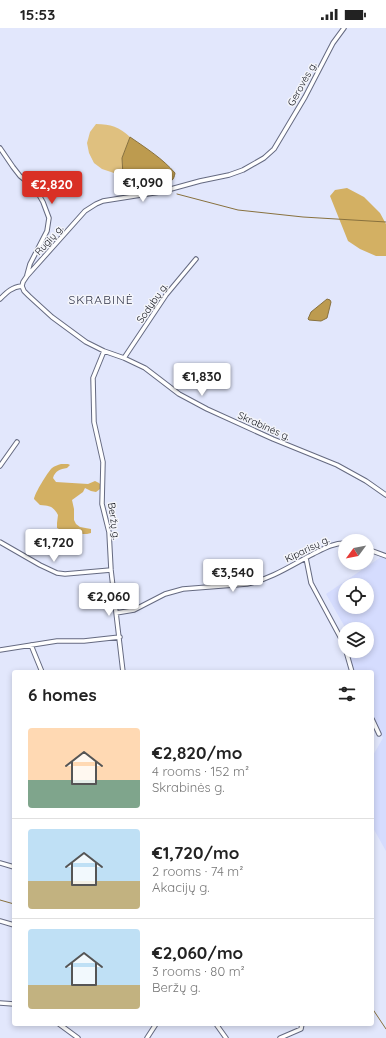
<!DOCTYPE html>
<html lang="en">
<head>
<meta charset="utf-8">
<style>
  :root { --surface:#fff; --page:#f2f2f2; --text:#222; --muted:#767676; --line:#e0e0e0; --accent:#d93025 }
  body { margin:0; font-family:Quicksand,sans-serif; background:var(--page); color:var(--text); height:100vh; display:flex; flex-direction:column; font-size:15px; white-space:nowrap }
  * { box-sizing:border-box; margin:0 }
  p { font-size:13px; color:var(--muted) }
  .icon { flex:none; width:22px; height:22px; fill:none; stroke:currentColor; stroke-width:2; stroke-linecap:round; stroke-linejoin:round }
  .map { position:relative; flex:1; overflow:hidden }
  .panel { position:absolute; left:12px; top:642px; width:362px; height:356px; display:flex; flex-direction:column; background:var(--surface); border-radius:4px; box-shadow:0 2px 6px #0003 }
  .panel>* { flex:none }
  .needle { width:26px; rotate:238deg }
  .buttons { position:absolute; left:338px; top:506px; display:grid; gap:8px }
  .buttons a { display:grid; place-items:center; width:36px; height:36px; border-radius:50%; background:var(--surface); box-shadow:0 2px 6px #0003; font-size:20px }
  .price { position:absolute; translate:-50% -34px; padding:0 9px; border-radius:4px; background:#fff; color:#222; font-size:13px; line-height:26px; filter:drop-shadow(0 1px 2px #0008) }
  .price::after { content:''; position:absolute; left:50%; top:24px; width:12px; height:9px; margin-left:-6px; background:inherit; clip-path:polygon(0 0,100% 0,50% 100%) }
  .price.active { background:var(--accent); color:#fff }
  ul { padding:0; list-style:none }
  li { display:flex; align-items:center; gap:12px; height:100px; padding:0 16px }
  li+li { border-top:1px solid var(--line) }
  li span { display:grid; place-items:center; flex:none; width:112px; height:80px; border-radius:4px; color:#555 }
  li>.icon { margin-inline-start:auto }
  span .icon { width:48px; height:48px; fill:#fffc; stroke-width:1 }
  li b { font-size:17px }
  h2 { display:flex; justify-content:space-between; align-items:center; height:48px; padding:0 16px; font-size:17px }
  .status { display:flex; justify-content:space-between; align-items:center; height:28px; padding:0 20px; background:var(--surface); direction:ltr }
  .status svg { height:11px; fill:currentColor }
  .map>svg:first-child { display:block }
  .built { fill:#d5dcfe; fill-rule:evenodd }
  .green { fill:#dfc07f }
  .forest { fill:#d3b063 }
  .water { fill:#bd9b4f; stroke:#88713e }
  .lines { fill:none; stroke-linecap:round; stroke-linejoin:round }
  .stream { stroke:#88713e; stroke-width:1 }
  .minor-casing { stroke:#656a81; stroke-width:5.5 }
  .minor { stroke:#fff; stroke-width:3.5 }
  .labels { text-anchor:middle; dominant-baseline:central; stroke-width:3; stroke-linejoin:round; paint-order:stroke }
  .street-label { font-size:10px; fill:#0e1018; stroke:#f4f5fa }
  .quarter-label { font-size:12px; letter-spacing:1px; fill:#303449; stroke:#f4f5fa }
</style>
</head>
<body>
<div class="status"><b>15:53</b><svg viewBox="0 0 49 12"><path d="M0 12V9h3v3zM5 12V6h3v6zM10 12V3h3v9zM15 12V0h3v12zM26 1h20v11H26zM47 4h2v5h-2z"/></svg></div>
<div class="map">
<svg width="386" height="1010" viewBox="0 0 386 1010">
  <rect width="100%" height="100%" fill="#e2e7fc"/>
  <path class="built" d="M 381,529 L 386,531 L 386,823 L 372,798 L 372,729 L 383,710 L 372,688 L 372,644 L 353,644 L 349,628 L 358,623 L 367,623 L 367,601 L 346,601 L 326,566 ZM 345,557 L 367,557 L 367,579 L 345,579 Z"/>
  <path class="green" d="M 96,96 C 111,96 119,99 130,109 L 122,130 L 123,148 L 102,141 L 94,135 L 89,125 L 87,115 L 90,104 Z"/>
  <path class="forest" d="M 347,160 L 364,169 L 380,185 L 386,196 L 386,228 L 376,228 L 360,221 L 348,213 L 330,168 L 335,162 Z
    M 61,436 L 68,436 L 70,437 L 67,440 C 60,441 55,443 53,450 L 56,454 L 88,456 L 95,453 L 99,455 L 101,457 L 100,461 L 96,464 L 91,463 L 85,460 L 83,464 L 72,472 L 74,481 L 74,492 L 76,496 L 80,499 L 91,501 L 91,505 L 87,506 L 80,506 L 78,509 L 81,517 L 80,520 L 71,518 L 69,516 C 70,507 64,504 57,500 L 57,495 L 58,487 C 53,478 50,478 40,477 L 34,471 C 35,465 47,445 52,440 C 54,438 58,437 61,436 Z"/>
  <path class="water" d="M 130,109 C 146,120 163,131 175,145 C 174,152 171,154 165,156 C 148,162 138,156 123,148 L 122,130 Z
    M 327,271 L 330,272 L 331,274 L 327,290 L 321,293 L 309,292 L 308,291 L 311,284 Z"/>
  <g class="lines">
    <path class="stream" d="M 167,155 L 169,158
      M 177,166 L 238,182 L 303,189 L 386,194
      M 0,872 L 14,876
      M 372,980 L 386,1001"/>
    <defs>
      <path id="minor" d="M 0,120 L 13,139 L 20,148 L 35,160 L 43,174 L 49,190 L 47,203 L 30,236 L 27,247
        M 22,258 L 23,254 L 27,248 L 85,183 L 96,176 L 103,173 L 160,164 L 200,153 L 229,147 L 243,142 L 264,130 L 274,121 L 305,69 L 333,15 L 344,0
        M 22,258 L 24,263 L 29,268 L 52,289 L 86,314 L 104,323 L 124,330 L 145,340 L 179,366 L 207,381 L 273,411 L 337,437 L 366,453 L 386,467
        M 0,271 C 7,264 12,259 22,258
        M 104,323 L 93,350 L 94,394 L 103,434 L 102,476 L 109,504 L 111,542 L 123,644
        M 124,330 L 166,267 L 196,231
        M 0,438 L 17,414
        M 0,514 L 40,537 L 57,545 L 65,546 L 111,542
        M 367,521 L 386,528
        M 306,530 L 311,555 L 345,618
        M 116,585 L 134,582 L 165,566 L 183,561 L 247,556 C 271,551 292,537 313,526 C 323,521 333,515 345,515
        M 31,617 L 42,644
        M 0,622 L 57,613 L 84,613 L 120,609
        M 346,623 L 352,644
        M 372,691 L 379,706
        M 0,835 L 14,839
        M 0,893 L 14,897
        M 0,975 L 14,976
        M 59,996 L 78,1010
        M 216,996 L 226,1010
        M 147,1010 L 156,996
        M 280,1010 L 301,1001 L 302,996"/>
    </defs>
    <use href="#minor" class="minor-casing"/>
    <use href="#minor" class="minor"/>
  </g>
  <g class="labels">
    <g class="street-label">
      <text transform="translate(302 56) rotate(-61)">Gerovės g.</text>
      <text transform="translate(49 212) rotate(-48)">Rugių g.</text>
      <text transform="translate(152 275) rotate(-55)">Sodybų g.</text>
      <text transform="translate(264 398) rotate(24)">Skrabinės g.</text>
      <text transform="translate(114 493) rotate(82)">Beržų g.</text>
      <text transform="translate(307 521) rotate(-26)">Kiparisų g.</text>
    </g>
    <g class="quarter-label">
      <text x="101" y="271">SKRABINĖ</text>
    </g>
  </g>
</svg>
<div class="buttons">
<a><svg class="needle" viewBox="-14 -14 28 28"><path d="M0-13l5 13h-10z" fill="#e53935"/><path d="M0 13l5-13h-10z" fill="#767676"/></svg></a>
<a><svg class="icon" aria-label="locate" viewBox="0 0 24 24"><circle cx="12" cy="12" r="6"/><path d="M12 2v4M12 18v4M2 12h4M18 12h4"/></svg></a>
<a><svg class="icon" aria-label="layers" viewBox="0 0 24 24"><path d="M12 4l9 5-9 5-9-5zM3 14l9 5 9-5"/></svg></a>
</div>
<b class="price" style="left:143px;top:175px">€1,090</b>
<b class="price active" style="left:52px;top:177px">€2,820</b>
<b class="price" style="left:202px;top:369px">€1,830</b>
<b class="price" style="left:54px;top:535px">€1,720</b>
<b class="price" style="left:233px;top:565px">€3,540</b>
<b class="price" style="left:109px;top:589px">€2,060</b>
<section class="panel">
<h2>6 homes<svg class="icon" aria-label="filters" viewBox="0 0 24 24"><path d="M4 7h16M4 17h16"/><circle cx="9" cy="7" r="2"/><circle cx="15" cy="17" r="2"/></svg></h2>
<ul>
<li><span style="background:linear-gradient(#ffd9b3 65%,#7fa58c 0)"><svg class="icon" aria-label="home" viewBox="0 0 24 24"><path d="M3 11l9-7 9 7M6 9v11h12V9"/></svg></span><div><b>€2,820/mo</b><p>4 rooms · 152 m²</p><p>Skrabinės g.</p></div></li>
<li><span style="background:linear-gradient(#bfe0f5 65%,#c2b280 0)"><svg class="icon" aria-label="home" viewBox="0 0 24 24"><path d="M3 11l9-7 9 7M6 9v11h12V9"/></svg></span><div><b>€1,720/mo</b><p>2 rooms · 74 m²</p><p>Akacijų g.</p></div></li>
<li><span style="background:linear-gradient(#bfe0f5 70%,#c2b280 0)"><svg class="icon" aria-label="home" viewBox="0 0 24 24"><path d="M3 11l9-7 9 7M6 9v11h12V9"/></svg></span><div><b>€2,060/mo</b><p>3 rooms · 80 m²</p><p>Beržų g.</p></div></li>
</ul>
</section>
</div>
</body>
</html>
